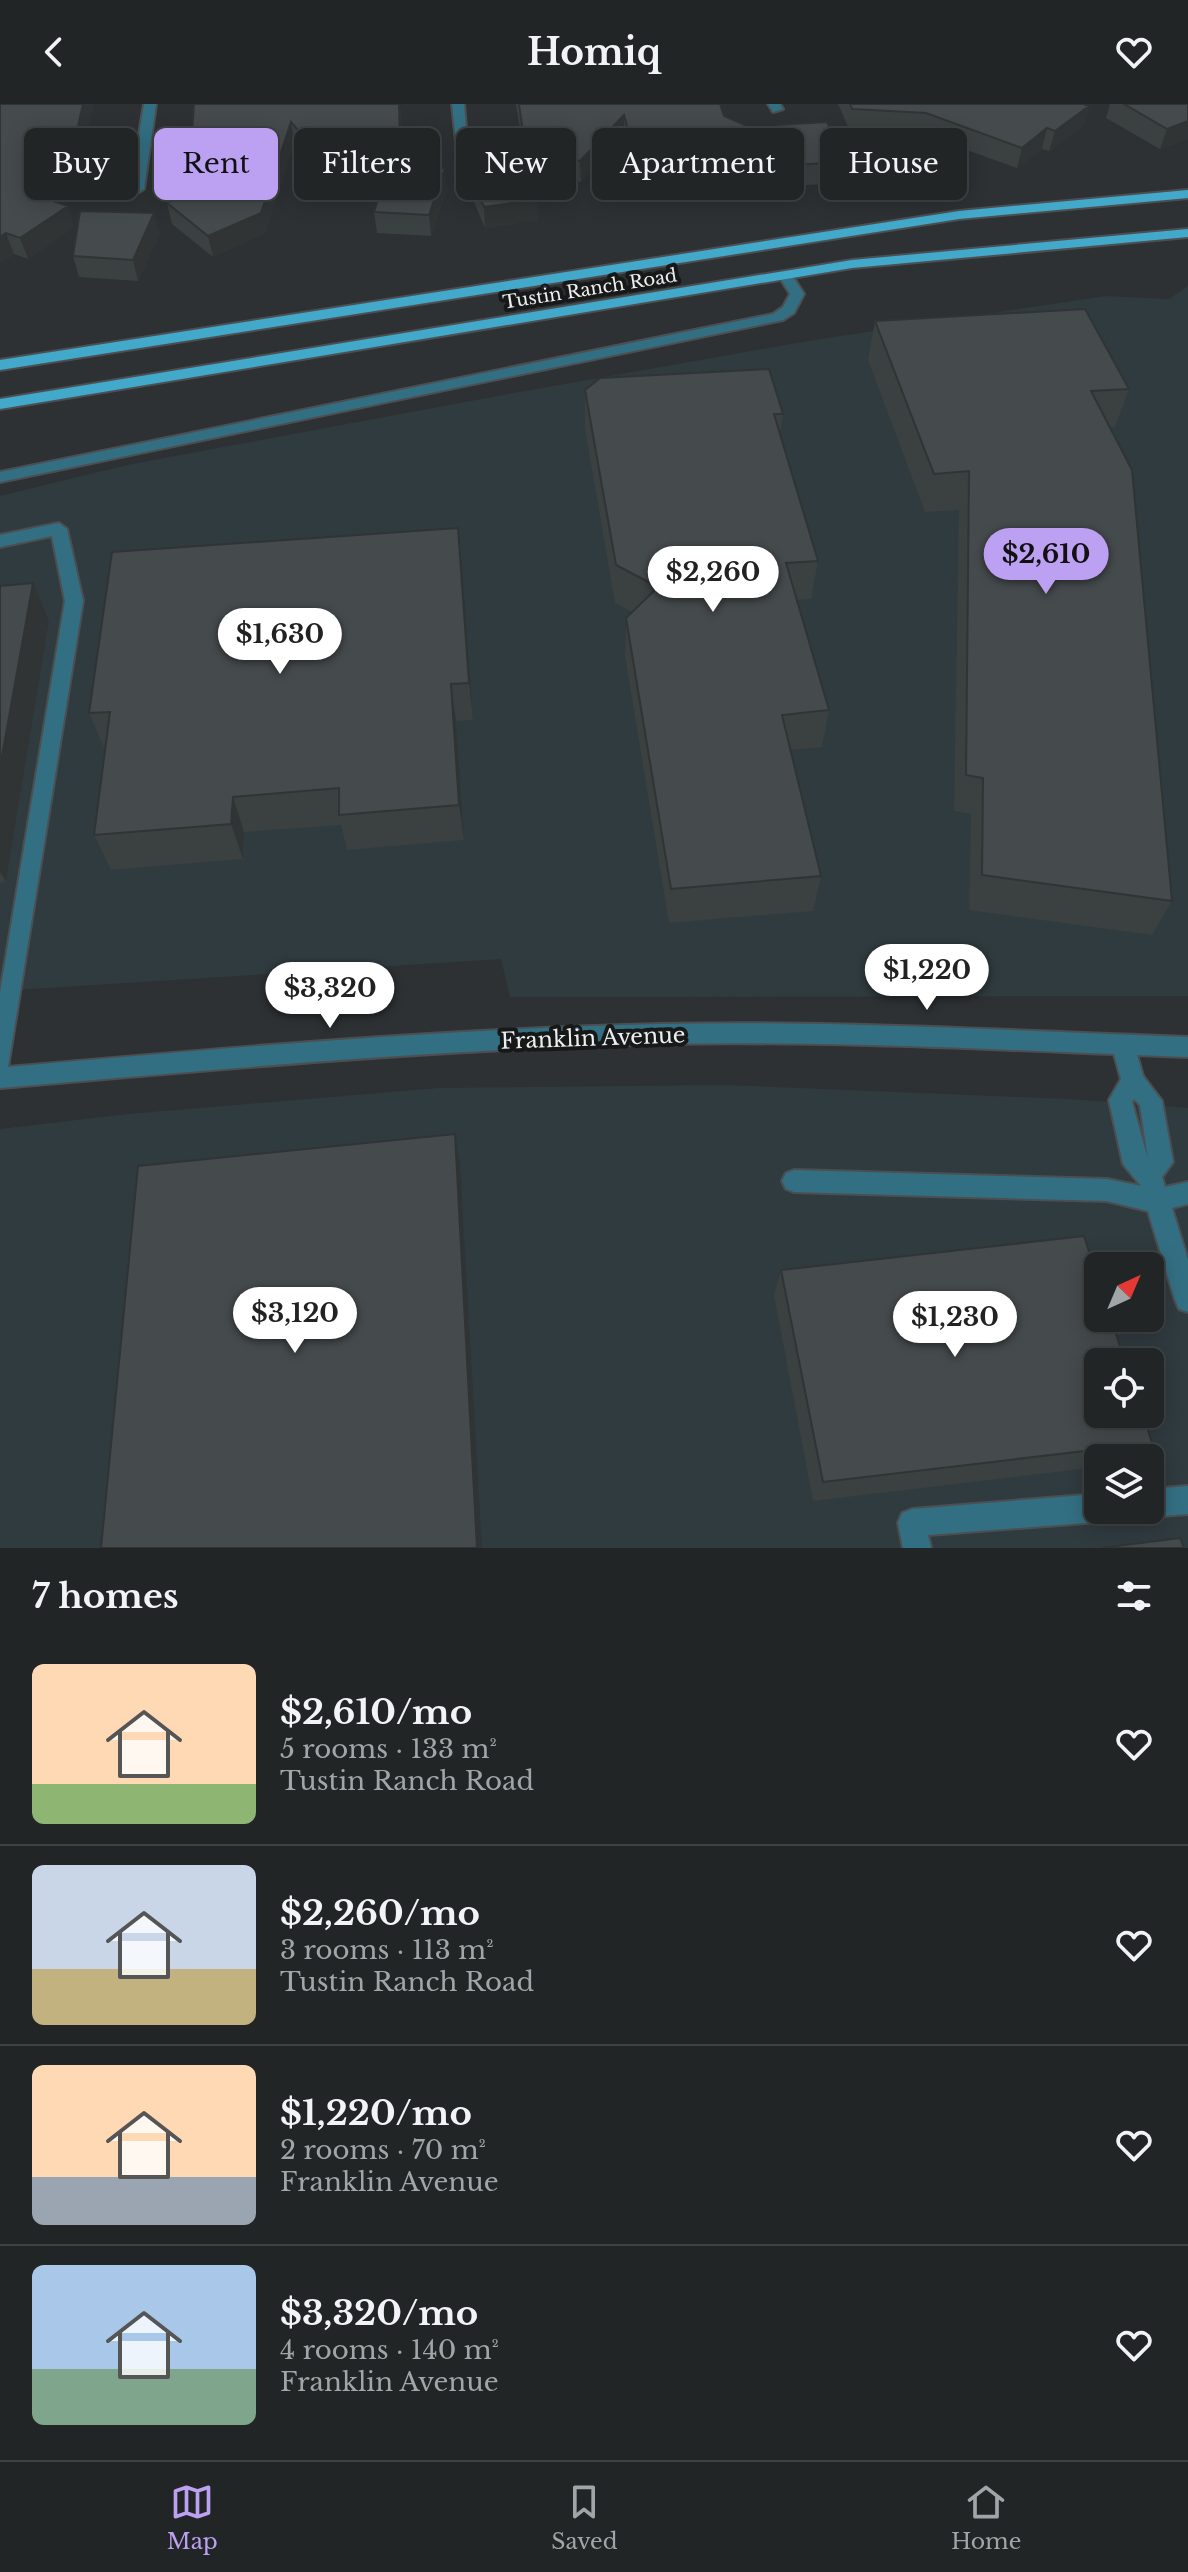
<!DOCTYPE html>
<html lang="en">
<head>
<meta charset="utf-8">
<style>
  :root { --surface:#222526; --page:#2e3132; --text:#f1f3f6; --muted:#a2a5a7; --line:#3f4243; --accent:#bca0f2 }
  body { margin:0; font-family:"Libre Baskerville",serif; background:var(--page); color:var(--text); height:100vh; display:flex; flex-direction:column; font-size:30px; white-space:nowrap }
  * { box-sizing:border-box; margin:0 }
  p { font-size:26px; color:var(--muted) }
  .icon { flex:none; width:44px; height:44px; fill:none; stroke:currentColor; stroke-width:2; stroke-linecap:round; stroke-linejoin:round }
  .map { position:relative; height:1444px; overflow:hidden }
  .drawer { display:flex; flex-direction:column; background:var(--surface); flex:1 }
  .drawer>* { flex:none }
  .banner { position:absolute; left:24px; top:24px; width:1140px; height:72px; display:flex; gap:16px }
  .needle { width:52px; rotate:44deg }
  .fabs { position:absolute; left:1084px; top:1148px; display:grid; gap:16px }
  .fabs a { display:grid; place-items:center; width:80px; height:80px; border-radius:12px; background:var(--surface); box-shadow:0 4px 20px #0003,0 0 0 2px var(--line); font-size:40px }
  .price { position:absolute; translate:-50% -68px; padding:0 18px; border-radius:28px; background:#fff; color:#222; font-size:26px; line-height:52px; filter:drop-shadow(0 2px 4px #0008) }
  .price::after { content:''; position:absolute; left:50%; top:48px; width:24px; height:18px; margin-left:-12px; background:inherit; clip-path:polygon(0 0,100% 0,50% 100%) }
  .price.active { background:var(--accent); color:#111 }
  ul { padding:0; list-style:none }
  li { display:flex; align-items:center; gap:24px; height:200px; padding:0 32px }
  li+li { border-top:2px solid var(--line) }
  li span { display:grid; place-items:center; flex:none; width:224px; height:160px; border-radius:12px; color:#555 }
  li>.icon { margin-inline-start:auto }
  span .icon { width:96px; height:96px; fill:#fffc; stroke-width:1 }
  li b { font-size:34px }
  h2 { display:flex; justify-content:space-between; align-items:center; height:96px; padding:0 32px; font-size:34px }
  .tag { padding:0 28px; border-radius:12px; background:var(--surface); box-shadow:0 4px 20px #0003,0 0 0 2px var(--line); font-size:28px; line-height:72px }
  .tag.active { background:var(--accent); color:#111 }
  header { display:flex; justify-content:space-between; align-items:center; height:104px; padding:0 32px; background:var(--surface); font-size:36px; font-weight:700 }
  .menu { display:flex; justify-content:space-around; align-items:center; height:112px; border-top:2px solid var(--line); background:var(--surface); font-size:22px; color:var(--muted) }
  .menu a { display:grid; justify-items:center; gap:4px }
  .menu .active { color:var(--accent) }
  .map>svg:first-child { display:block }
  .built { fill:#303b3f; fill-rule:evenodd }
  .lines { fill:none; stroke-linecap:round; stroke-linejoin:round }
  .minor-casing { stroke:#4c4f51; stroke-width:4 }
  .major-casing { stroke:#4c4f51; stroke-width:4 }
  .minor { fill:#336f83; fill-rule:evenodd }
  .major { fill:#42a9ca; fill-rule:evenodd }
  .wall { fill:#3b4041 }
  .shaded-wall { fill:#303435 }
  .building { fill:#454a4c; stroke:#303435; stroke-width:2 }
  .labels { text-anchor:middle; dominant-baseline:central; stroke-width:8; stroke-linejoin:round; paint-order:stroke }
  .far-street-label { font-size:18px; fill:#eceff0; stroke:#171919 }
  .street-label { font-size:22px; fill:#eceff0; stroke:#171919 }
</style>
</head>
<body>
<header><svg class="icon" aria-label="back" viewBox="0 0 24 24"><path d="M15 5l-7 7 7 7"/></svg>Homiq<svg class="icon" aria-label="heart" viewBox="0 0 24 24"><path d="M12 20l-8-8c-3-5 5-10 8-4 3-6 11-1 8 4z"/></svg></header>
<div class="map">
<svg width="1188" height="1444" viewBox="0 0 1188 1444">
  <rect width="100%" height="100%" fill="#2d3133"/>
  <path class="built" d="M 1188,182 L 1188,892 L 510,893 L 501,855 L 0,887 L 0,392 L 127,361 L 503,291 L 808,237 L 1106,192 L 1169,195 Z
    M 727,981 L 1069,995 L 1188,1004 L 1188,1444 L 0,1444 L 0,1025 L 128,1010 L 438,984 ZM 1098,1162 L 1150,1162 L 1150,1214 L 1098,1214 ZM 1098,1258 L 1150,1258 L 1150,1310 L 1098,1310 ZM 1098,1354 L 1150,1354 L 1150,1406 L 1098,1406 Z"/>
  <g class="lines">
    <defs>
      <path id="minor" d="M 144,0 L 156,0 L 144,85 L 137,89 L 130,85 Z
        M 452,0 L 464,0 L 468,49 L 457,46 Z
        M 768,0 L 780,0 L 783,5 L 773,8 Z
        M 785,167 L 790,168 L 804,190 L 794,209 L 783,216 L 0,378 L 0,368 L 773,210 L 783,203 L 790,190 L 778,171 Z
        M 59,419 L 67,425 L 83,497 L 8,963 C 225,944 443,925 661,920 C 837,916 1012,927 1188,933 L 1188,953 L 1137,951 L 1143,972 L 1162,997 L 1173,1058 L 1162,1073 L 1165,1083 L 1188,1078 L 1188,1100 L 1172,1104 L 1188,1156 L 1188,1208 L 1179,1205 L 1175,1196 L 1148,1107 L 1107,1097 L 794,1088 L 786,1085 L 782,1077 L 786,1069 L 794,1066 L 1107,1075 L 1141,1082 L 1123,1060 L 1109,996 L 1121,975 L 1114,950 C 964,944 813,937 662,940 C 441,945 220,965 0,984 L 0,889 L 65,497 L 52,432 L 0,443 L 0,431 ZM 1134,995 L 1140,1001 L 1148,1055 L 1132,998 Z
        M 1188,1382 L 1188,1410 L 1150,1413 L 1140,1409 L 1139,1406 L 1150,1406 L 1150,1385 Z
        M 1098,1390 L 1098,1406 L 1111,1406 L 1108,1414 L 1098,1418 L 928,1431 L 931,1444 L 903,1444 L 898,1419 L 902,1409 L 912,1405 Z"/>
      <path id="major" d="M 1188,86 L 1188,94 L 959,115 L 0,266 L 0,256 L 959,107 Z
        M 1188,125 L 1188,133 L 852,164 L 0,305 L 0,295 L 852,156 Z"/>
    </defs>
    <use href="#minor" class="minor-casing"/>
    <use href="#major" class="major-casing"/>
    <use href="#minor" class="minor"/>
    <use href="#major" class="major"/>
  </g>
  <path class="wall" d="M 0,0 L 93,0 L 81,56 L 57,57 L 53,97 L 74,123 L 28,155 L 14,150 L 0,159 Z
    M 194,0 L 400,0 L 403,61 L 447,84 L 431,132 L 377,129 L 374,108 L 385,72 L 335,86 L 294,39 L 265,129 L 213,153 L 172,120 L 167,99 L 185,91 L 201,49 L 197,50 L 192,29 Z
    M 516,0 L 720,0 L 724,12 L 761,50 L 702,84 L 668,68 L 653,74 L 637,83 L 624,32 L 581,78 L 526,64 Z
    M 838,0 L 1083,0 L 1089,2 L 1083,22 L 1049,47 L 1042,45 L 1017,64 L 922,30 L 849,25 Z
    M 1110,0 L 1188,0 L 1188,35 L 1160,45 L 1106,14 Z
    M 776,21 L 845,58 L 842,79 L 790,82 L 774,41 Z
    M 465,60 L 539,116 L 485,124 L 467,81 Z
    M 160,129 L 138,177 L 79,173 L 73,152 Z
    M 875,217 L 1129,285 L 1115,323 L 1110,323 L 1172,797 L 1152,831 L 969,806 L 971,710 L 954,707 L 959,406 L 925,408 L 868,256 Z
    M 585,286 L 783,310 L 780,331 L 818,457 L 811,495 L 797,496 L 829,606 L 822,643 L 790,646 L 821,772 L 813,807 L 669,819 L 625,552 L 626,514 L 632,508 L 615,499 L 585,325 Z
    M 462,462 L 473,616 L 456,617 L 464,736 L 347,746 L 341,721 L 244,728 L 243,755 L 111,766 L 94,731 L 105,646 L 89,609 Z
    M 0,482 L 49,517 L 6,778 L 0,779 Z
    M 781,1166 L 1152,1339 L 1135,1354 L 1098,1354 L 1098,1363 L 813,1397 L 774,1191 Z"/>
  <path class="shaded-wall" d="M 83,0 L 93,0 L 81,56 L 75,36 Z
    M 399,0 L 400,0 L 403,67 L 335,86 L 332,65 Z
    M 1089,2 L 1083,22 L 1049,47 L 1055,27 Z
    M 624,11 L 624,32 L 581,78 L 580,57 Z
    M 1188,17 L 1188,35 L 1160,45 L 1167,25 Z
    M 291,18 L 294,39 L 265,129 L 213,153 L 208,132 Z
    M 1047,24 L 1042,45 L 1017,64 L 1022,44 Z
    M 763,29 L 761,50 L 702,84 L 704,64 Z
    M 50,37 L 57,57 L 51,114 L 68,102 L 74,123 L 28,155 L 20,134 L 44,94 Z
    M 669,47 L 668,68 L 653,74 L 637,83 L 638,63 L 653,53 Z
    M 445,64 L 447,84 L 431,132 L 429,111 Z
    M 538,95 L 539,116 L 485,124 L 484,103 Z
    M 154,109 L 160,129 L 138,177 L 133,156 Z
    M 6,129 L 14,150 L 0,159 L 0,133 Z
    M 458,424 L 462,462 L 473,616 L 469,579 Z
    M 33,479 L 49,517 L 6,778 L 0,768 L 0,663 Z
    M 451,580 L 456,617 L 464,736 L 459,701 Z
    M 233,693 L 244,728 L 243,755 L 231,720 Z
    M 455,1030 L 460,1060 L 482,1444 L 477,1444 Z"/>
  <path class="building" d="M 0,0 L 83,0 L 75,36 L 50,37 L 44,94 L 68,102 L 20,134 L 6,129 L 0,133 Z
    M 194,0 L 399,0 L 400,46 L 332,65 L 291,18 L 261,109 L 208,132 L 167,99 L 185,91 L 209,28 L 192,29 Z
    M 519,0 L 720,0 L 724,12 L 763,29 L 704,64 L 669,47 L 653,53 L 638,63 L 624,11 L 580,57 L 525,43 Z
    M 850,0 L 1083,0 L 1089,2 L 1055,27 L 1047,24 L 1022,44 L 926,9 L 852,5 Z
    M 1124,0 L 1188,0 L 1188,17 L 1167,25 Z
    M 827,18 L 845,58 L 792,61 L 776,21 Z
    M 518,53 L 538,95 L 484,103 L 465,60 Z
    M 389,60 L 445,64 L 429,111 L 374,108 Z
    M 80,107 L 154,109 L 133,156 L 73,152 Z
    M 1085,205 L 1129,285 L 1091,287 L 1132,366 L 1172,797 L 982,771 L 983,674 L 966,671 L 969,367 L 934,370 L 875,217 Z
    M 769,265 L 783,310 L 774,310 L 818,457 L 786,459 L 829,606 L 782,611 L 821,772 L 671,785 L 626,514 L 658,483 L 616,461 L 585,286 L 600,274 Z
    M 458,424 L 469,579 L 451,580 L 459,701 L 339,711 L 339,684 L 233,693 L 231,720 L 94,731 L 110,608 L 89,609 L 112,448 Z
    M 33,479 L 0,663 L 0,482 Z
    M 455,1030 L 477,1444 L 101,1444 L 138,1062 Z
    M 1084,1132 L 1098,1175 L 1098,1214 L 1111,1214 L 1125,1258 L 1098,1258 L 1098,1310 L 1143,1310 L 1152,1339 L 823,1378 L 781,1166 Z
    M 1180,1434 L 1184,1444 L 1101,1444 Z"/>
  <g class="labels">
    <g class="far-street-label">
      <text transform="translate(590 185) rotate(-9)">Tustin Ranch Road</text>
    </g>
    <g class="street-label">
      <text transform="translate(593 934) rotate(-2)">Franklin Avenue</text>
    </g>
  </g>
</svg>
<div class="fabs">
<a><svg class="needle" viewBox="-14 -14 28 28"><path d="M0-13l5 13h-10z" fill="#e53935"/><path d="M0 13l5-13h-10z" fill="#a2a5a7"/></svg></a>
<a><svg class="icon" aria-label="locate" viewBox="0 0 24 24"><circle cx="12" cy="12" r="6"/><path d="M12 2v4M12 18v4M2 12h4M18 12h4"/></svg></a>
<a><svg class="icon" aria-label="layers" viewBox="0 0 24 24"><path d="M12 4l9 5-9 5-9-5zM3 14l9 5 9-5"/></svg></a>
</div>
<b class="price active" style="left:1046px;top:492px">$2,610</b>
<b class="price" style="left:713px;top:510px">$2,260</b>
<b class="price" style="left:280px;top:572px">$1,630</b>
<b class="price" style="left:927px;top:908px">$1,220</b>
<b class="price" style="left:330px;top:926px">$3,320</b>
<b class="price" style="left:295px;top:1251px">$3,120</b>
<b class="price" style="left:955px;top:1255px">$1,230</b>
<div class="banner">
<a class="tag">Buy</a>
<a class="tag active">Rent</a>
<a class="tag">Filters</a>
<a class="tag">New</a>
<a class="tag">Apartment</a>
<a class="tag">House</a>
</div>
</div>
<section class="drawer">
<h2>7 homes<svg class="icon" aria-label="filters" viewBox="0 0 24 24"><path d="M4 7h16M4 17h16"/><circle cx="9" cy="7" r="2"/><circle cx="15" cy="17" r="2"/></svg></h2>
<ul>
<li><span style="background:linear-gradient(#ffd9b3 75%,#8fb573 0)"><svg class="icon" aria-label="home" viewBox="0 0 24 24"><path d="M3 11l9-7 9 7M6 9v11h12V9"/></svg></span><div><b>$2,610/mo</b><p>5 rooms · 133 m²</p><p>Tustin Ranch Road</p></div><svg class="icon" aria-label="heart" viewBox="0 0 24 24"><path d="M12 20l-8-8c-3-5 5-10 8-4 3-6 11-1 8 4z"/></svg></li>
<li><span style="background:linear-gradient(#c9d6e8 65%,#c2b280 0)"><svg class="icon" aria-label="home" viewBox="0 0 24 24"><path d="M3 11l9-7 9 7M6 9v11h12V9"/></svg></span><div><b>$2,260/mo</b><p>3 rooms · 113 m²</p><p>Tustin Ranch Road</p></div><svg class="icon" aria-label="heart" viewBox="0 0 24 24"><path d="M12 20l-8-8c-3-5 5-10 8-4 3-6 11-1 8 4z"/></svg></li>
<li><span style="background:linear-gradient(#ffd9b3 70%,#9aa5b1 0)"><svg class="icon" aria-label="home" viewBox="0 0 24 24"><path d="M3 11l9-7 9 7M6 9v11h12V9"/></svg></span><div><b>$1,220/mo</b><p>2 rooms · 70 m²</p><p>Franklin Avenue</p></div><svg class="icon" aria-label="heart" viewBox="0 0 24 24"><path d="M12 20l-8-8c-3-5 5-10 8-4 3-6 11-1 8 4z"/></svg></li>
<li><span style="background:linear-gradient(#a9c7e8 65%,#7fa58c 0)"><svg class="icon" aria-label="home" viewBox="0 0 24 24"><path d="M3 11l9-7 9 7M6 9v11h12V9"/></svg></span><div><b>$3,320/mo</b><p>4 rooms · 140 m²</p><p>Franklin Avenue</p></div><svg class="icon" aria-label="heart" viewBox="0 0 24 24"><path d="M12 20l-8-8c-3-5 5-10 8-4 3-6 11-1 8 4z"/></svg></li>
</ul>
</section>
<nav class="menu">
<a class="active"><svg class="icon" aria-label="map" viewBox="0 0 24 24"><path d="M3 6l6-2 6 2 6-2v14l-6 2-6-2-6 2zM9 4v14M15 6v14"/></svg>Map</a>
<a><svg class="icon" aria-label="saved" viewBox="0 0 24 24"><path d="M7 4h10v16l-5-4-5 4z"/></svg>Saved</a>
<a><svg class="icon" aria-label="home" viewBox="0 0 24 24"><path d="M3 11l9-7 9 7M6 9v11h12V9"/></svg>Home</a>
</nav>
</body>
</html>
